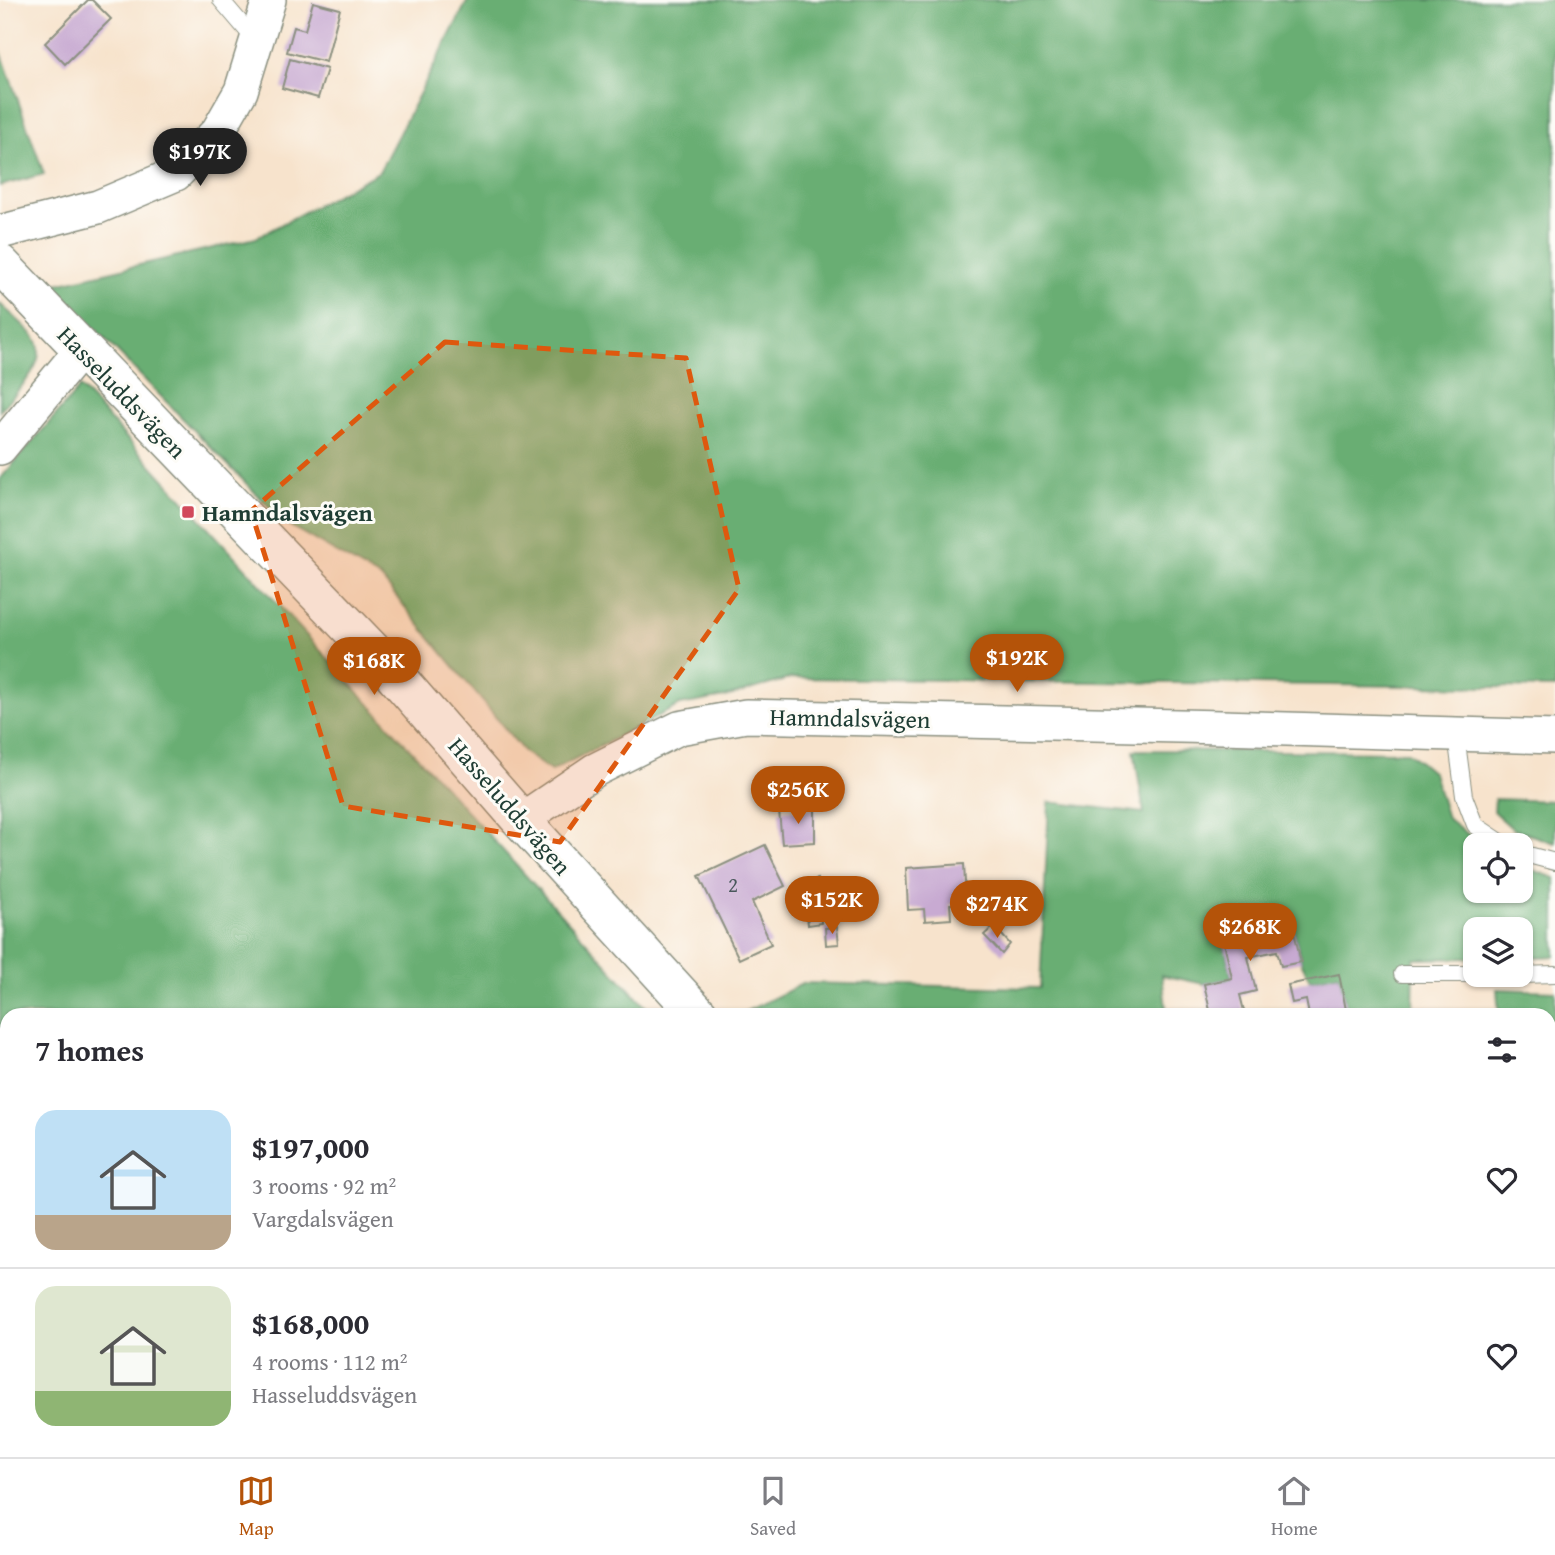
<!DOCTYPE html>
<html lang="en">
<head>
<meta charset="utf-8">
<style>
  :root { --surface:#fff; --page:#f7f7f7; --text:#2b2b33; --muted:#7c7c81; --line:#e1e1e2; --accent:#b45309 }
  body { margin:0; font-family:"Gentium Book Plus",serif; background:var(--page); color:var(--text); height:100vh; display:flex; flex-direction:column; font-size:26px; white-space:nowrap }
  * { box-sizing:border-box; margin:0 }
  p { font-size:23px; color:var(--muted) }
  .icon { flex:none; width:38px; height:38px; fill:none; stroke:currentColor; stroke-width:2; stroke-linecap:round; stroke-linejoin:round }
  .map { position:relative; flex:1; overflow:hidden }
  .drawer { position:absolute; left:0px; top:1008px; width:1556px; height:450px; display:flex; flex-direction:column; background:var(--surface); border-radius:21px 21px 0 0; box-shadow:0 2px 5px #0004 }
  .drawer>* { flex:none }
  .buttons { position:absolute; left:1463px; top:833px; display:grid; gap:14px }
  .buttons a { display:grid; place-items:center; width:70px; height:70px; border-radius:14px; background:var(--surface); box-shadow:0 2px 5px #0004; font-size:35px }
  .price { position:absolute; translate:-50% -60px; padding:0 16px; border-radius:24px; background:var(--accent); color:#fff; font-size:23px; line-height:46px; filter:drop-shadow(0 2px 4px #0008) }
  .price::after { content:''; position:absolute; left:50%; top:42px; width:21px; height:16px; margin-left:-10px; background:inherit; clip-path:polygon(0 0,100% 0,50% 100%) }
  .price.selected { background:#222; color:#fff }
  ul { padding:0; list-style:none }
  li { display:flex; align-items:center; gap:21px; height:175px; padding:0 35px }
  li+li { border-top:2px solid var(--line) }
  li span { display:grid; place-items:center; flex:none; width:196px; height:140px; border-radius:21px; color:#555 }
  li>.icon { margin-inline-start:auto }
  span .icon { width:84px; height:84px; fill:#fffc; stroke-width:1 }
  li b { font-size:30px }
  h2 { display:flex; justify-content:space-between; align-items:center; height:84px; padding:0 35px; font-size:30px }
  .tab-bar { display:flex; justify-content:space-around; align-items:center; height:98px; border-top:2px solid var(--line); background:var(--surface); font-size:19px; color:var(--muted) }
  .tab-bar a { display:grid; justify-items:center; gap:4px }
  .tab-bar .selected { color:var(--accent) }
  .map>svg:first-child { display:block }
  .forest { fill:#69ae73; stroke:#447654; stroke-width:2 }
  .building { fill:#c8aad2 }
  .lines { fill:none; stroke-linecap:round; stroke-linejoin:round }
  .lane-casing { stroke:#8b9080; stroke-width:18 }
  .street-casing { stroke:#8b9080; stroke-width:36 }
  .secondary-casing { stroke:#8b9080; stroke-width:41 }
  .lane { stroke:#fff; stroke-width:16 }
  .street { stroke:#fff; stroke-width:33 }
  .secondary { stroke:#fff; stroke-width:38 }
  .marked { fill:#de580e; fill-opacity:0.2; stroke:#de580e; stroke-width:5; stroke-dasharray:14 9; stroke-linejoin:round }
  .poi-dot { fill:#d1495b; stroke:#fdfcf7; stroke-width:2.5 }
  .labels { text-anchor:middle; dominant-baseline:central; stroke-width:6; stroke-linejoin:round; paint-order:stroke }
  .number-label { font-size:21px; fill:#49585c }
  .street-label { font-size:24px; fill:#1f3d34; stroke:#fdfcf7 }
  .poi-label { font-size:24px; font-weight:bold; fill:#1f3d34; stroke:#fdfcf7; text-anchor:start }
</style>
</head>
<body>
<div class="map">
<svg width="1555" height="1457" viewBox="0 0 1555 1457">
  <rect width="100%" height="100%" fill="#fdfcf7"/>
  <filter id="ink" filterUnits="userSpaceOnUse"><feTurbulence type="fractalNoise" baseFrequency=".0143" numOctaves="2"/><feDisplacementMap in="SourceGraphic" scale="14" xChannelSelector="R" yChannelSelector="G"/><feConvolveMatrix kernelMatrix="1 2 1 2 8 2 1 2 1" color-interpolation-filters="sRGB"/></filter>
  <filter id="wash" filterUnits="userSpaceOnUse"><feTurbulence type="fractalNoise" baseFrequency=".00686" numOctaves="4" result="noise"/><feDisplacementMap in="SourceGraphic" scale="28" xChannelSelector="R" yChannelSelector="G"/><feGaussianBlur stdDeviation="1.57" result="paint"/><feColorMatrix in="noise" values="0 0 0 0 0 0 0 0 0 0 0 0 0 0 0 0 0 1.4 0 .05"/><feComposite in="paint" operator="in"/></filter>
  <g filter="url(#wash)">
    <rect width="100%" height="100%" fill="#f7e3cc"/>
    <path class="forest" d="M 468,0 L 1555,0 L 1555,688 L 792,678 L 725,697 L 680,705 L 551,771 L 525,753 L 382,579 L 285,523 L 52,285 L 256,238 L 379,172 Z
      M 0,49 L 44,174 L 0,186 Z
      M 0,304 C 11,314 23,324 33,335 C 54,360 15,392 0,411 Z
      M 80,387 L 653,1015 L 7,1015 L 7,1451 L 925,1451 L 927,1457 L 0,1457 L 0,479 Z
      M 1134,750 L 1408,752 L 1433,773 L 1447,818 L 1482,845 L 1475,845 L 1475,891 L 1521,891 L 1521,866 L 1555,878 L 1555,956 L 1521,958 L 1521,929 L 1475,929 L 1475,958 L 1414,959 L 1413,1015 L 1347,1015 L 1339,974 L 1310,980 L 1301,962 L 1291,918 L 1222,934 L 1232,978 L 1204,984 L 1162,975 L 1167,1015 L 739,1015 L 804,983 L 1040,988 L 1049,802 L 1144,813 Z
      M 1495,799 L 1555,801 L 1555,843 L 1513,829 L 1494,812 Z
      M 1497,989 L 1555,991 L 1555,1173 L 1549,1173 L 1549,1015 L 1499,1015 Z
      M 1555,1391 L 1555,1457 L 1465,1457 L 1467,1451 L 1549,1451 L 1549,1401 L 1553,1398 Z
      M 985,1451 L 1319,1451 L 1318,1457 L 987,1457 Z"/>
    <g id="blocks">
      <path class="building" d="M 88,0 L 92,0 L 111,19 L 65,64 L 45,43 Z
        M 313,2 L 340,9 L 326,62 L 287,52 L 294,27 L 305,30 Z
        M 290,59 L 327,69 L 318,98 L 282,88 Z
        M 815,809 L 815,842 L 782,844 L 779,811 Z
        M 765,845 L 785,886 L 752,902 L 771,944 L 739,959 L 699,876 Z
        M 964,864 L 966,903 L 950,904 L 951,919 L 925,921 L 924,909 L 908,910 L 906,868 Z
        M 818,879 L 821,923 L 808,925 L 804,882 Z
        M 1291,918 L 1301,962 L 1281,966 L 1277,951 L 1248,957 L 1256,991 L 1240,995 L 1245,1015 L 1211,1015 L 1204,984 L 1232,978 L 1222,934 Z
        M 994,926 L 1010,944 L 1002,954 L 984,935 Z
        M 837,927 L 839,944 L 826,945 L 825,928 Z
        M 1339,974 L 1347,1015 L 1309,1015 L 1306,1000 L 1292,1003 L 1288,985 Z
        M 1332,1451 L 1353,1451 L 1371,1457 L 1330,1457 Z"/>
    </g>
  </g>
  <g filter="url(#ink)">
    <use href="#blocks" fill-opacity="0" stroke="#8b9080" stroke-width="2"/>
    <g class="lines">
      <defs>
        <path id="lane" d="M 221,0 L 256,41
          M 1456,735 L 1464,796 L 1475,825 L 1505,845
          M 1521,853 L 1555,862
          M 1402,974 L 1475,974
          M 1521,975 L 1555,974"/>
        <path id="street" d="M 0,232 L 98,207 L 176,174 L 218,131 L 241,91 L 269,0
          M 0,448 L 81,350
          M 521,820 L 595,770 L 679,728 L 746,716 L 1222,727 L 1555,737"/>
        <path id="secondary" d="M 0,264 L 386,665 L 521,820 L 699,1015
          M 958,1451 L 960,1457"/>
      </defs>
      <use href="#lane" class="lane-casing"/>
      <use href="#street" class="street-casing"/>
      <use href="#secondary" class="secondary-casing"/>
      <use href="#lane" class="lane"/>
      <use href="#street" class="street"/>
      <use href="#secondary" class="secondary"/>
    </g>
  </g>
  <path class="marked" d="M 445,342 L 686,358 L 739,589 L 560,842 L 343,806 L 251,511 Z"/>
  <rect class="poi-dot" x="181" y="505" width="14" height="14" rx="3.5"/>
  <g class="labels">
    <g class="number-label">
      <text x="733" y="884">2</text>
    </g>
    <g class="street-label">
      <text transform="translate(122 392) rotate(46)">Hasseluddsvägen</text>
      <text transform="translate(850 718) rotate(1)">Hamndalsvägen</text>
      <text transform="translate(510 806) rotate(49)">Hasseluddsvägen</text>
    </g>
    <g class="poi-label">
      <text x="202" y="512">Hamndalsvägen</text>
    </g>
  </g>
</svg>
<div class="buttons">
<a><svg class="icon" aria-label="locate" viewBox="0 0 24 24"><circle cx="12" cy="12" r="6"/><path d="M12 2v4M12 18v4M2 12h4M18 12h4"/></svg></a>
<a><svg class="icon" aria-label="layers" viewBox="0 0 24 24"><path d="M12 4l9 5-9 5-9-5zM3 14l9 5 9-5"/></svg></a>
</div>
<b class="price selected" style="left:200px;top:188px">$197K</b>
<b class="price" style="left:1017px;top:694px">$192K</b>
<b class="price" style="left:374px;top:697px">$168K</b>
<b class="price" style="left:798px;top:826px">$256K</b>
<b class="price" style="left:832px;top:936px">$152K</b>
<b class="price" style="left:997px;top:940px">$274K</b>
<b class="price" style="left:1250px;top:963px">$268K</b>
<section class="drawer">
<h2>7 homes<svg class="icon" aria-label="filters" viewBox="0 0 24 24"><path d="M4 7h16M4 17h16"/><circle cx="9" cy="7" r="2"/><circle cx="15" cy="17" r="2"/></svg></h2>
<ul>
<li><span style="background:linear-gradient(#bfe0f5 75%,#b9a48a 0)"><svg class="icon" aria-label="home" viewBox="0 0 24 24"><path d="M3 11l9-7 9 7M6 9v11h12V9"/></svg></span><div><b>$197,000</b><p>3 rooms · 92 m²</p><p>Vargdalsvägen</p></div><svg class="icon" aria-label="heart" viewBox="0 0 24 24"><path d="M12 20l-8-8c-3-5 5-10 8-4 3-6 11-1 8 4z"/></svg></li>
<li><span style="background:linear-gradient(#dfe7d0 75%,#8fb573 0)"><svg class="icon" aria-label="home" viewBox="0 0 24 24"><path d="M3 11l9-7 9 7M6 9v11h12V9"/></svg></span><div><b>$168,000</b><p>4 rooms · 112 m²</p><p>Hasseluddsvägen</p></div><svg class="icon" aria-label="heart" viewBox="0 0 24 24"><path d="M12 20l-8-8c-3-5 5-10 8-4 3-6 11-1 8 4z"/></svg></li>
</ul>
</section>
</div>
<nav class="tab-bar">
<a class="selected"><svg class="icon" aria-label="map" viewBox="0 0 24 24"><path d="M3 6l6-2 6 2 6-2v14l-6 2-6-2-6 2zM9 4v14M15 6v14"/></svg>Map</a>
<a><svg class="icon" aria-label="saved" viewBox="0 0 24 24"><path d="M7 4h10v16l-5-4-5 4z"/></svg>Saved</a>
<a><svg class="icon" aria-label="home" viewBox="0 0 24 24"><path d="M3 11l9-7 9 7M6 9v11h12V9"/></svg>Home</a>
</nav>
</body>
</html>
